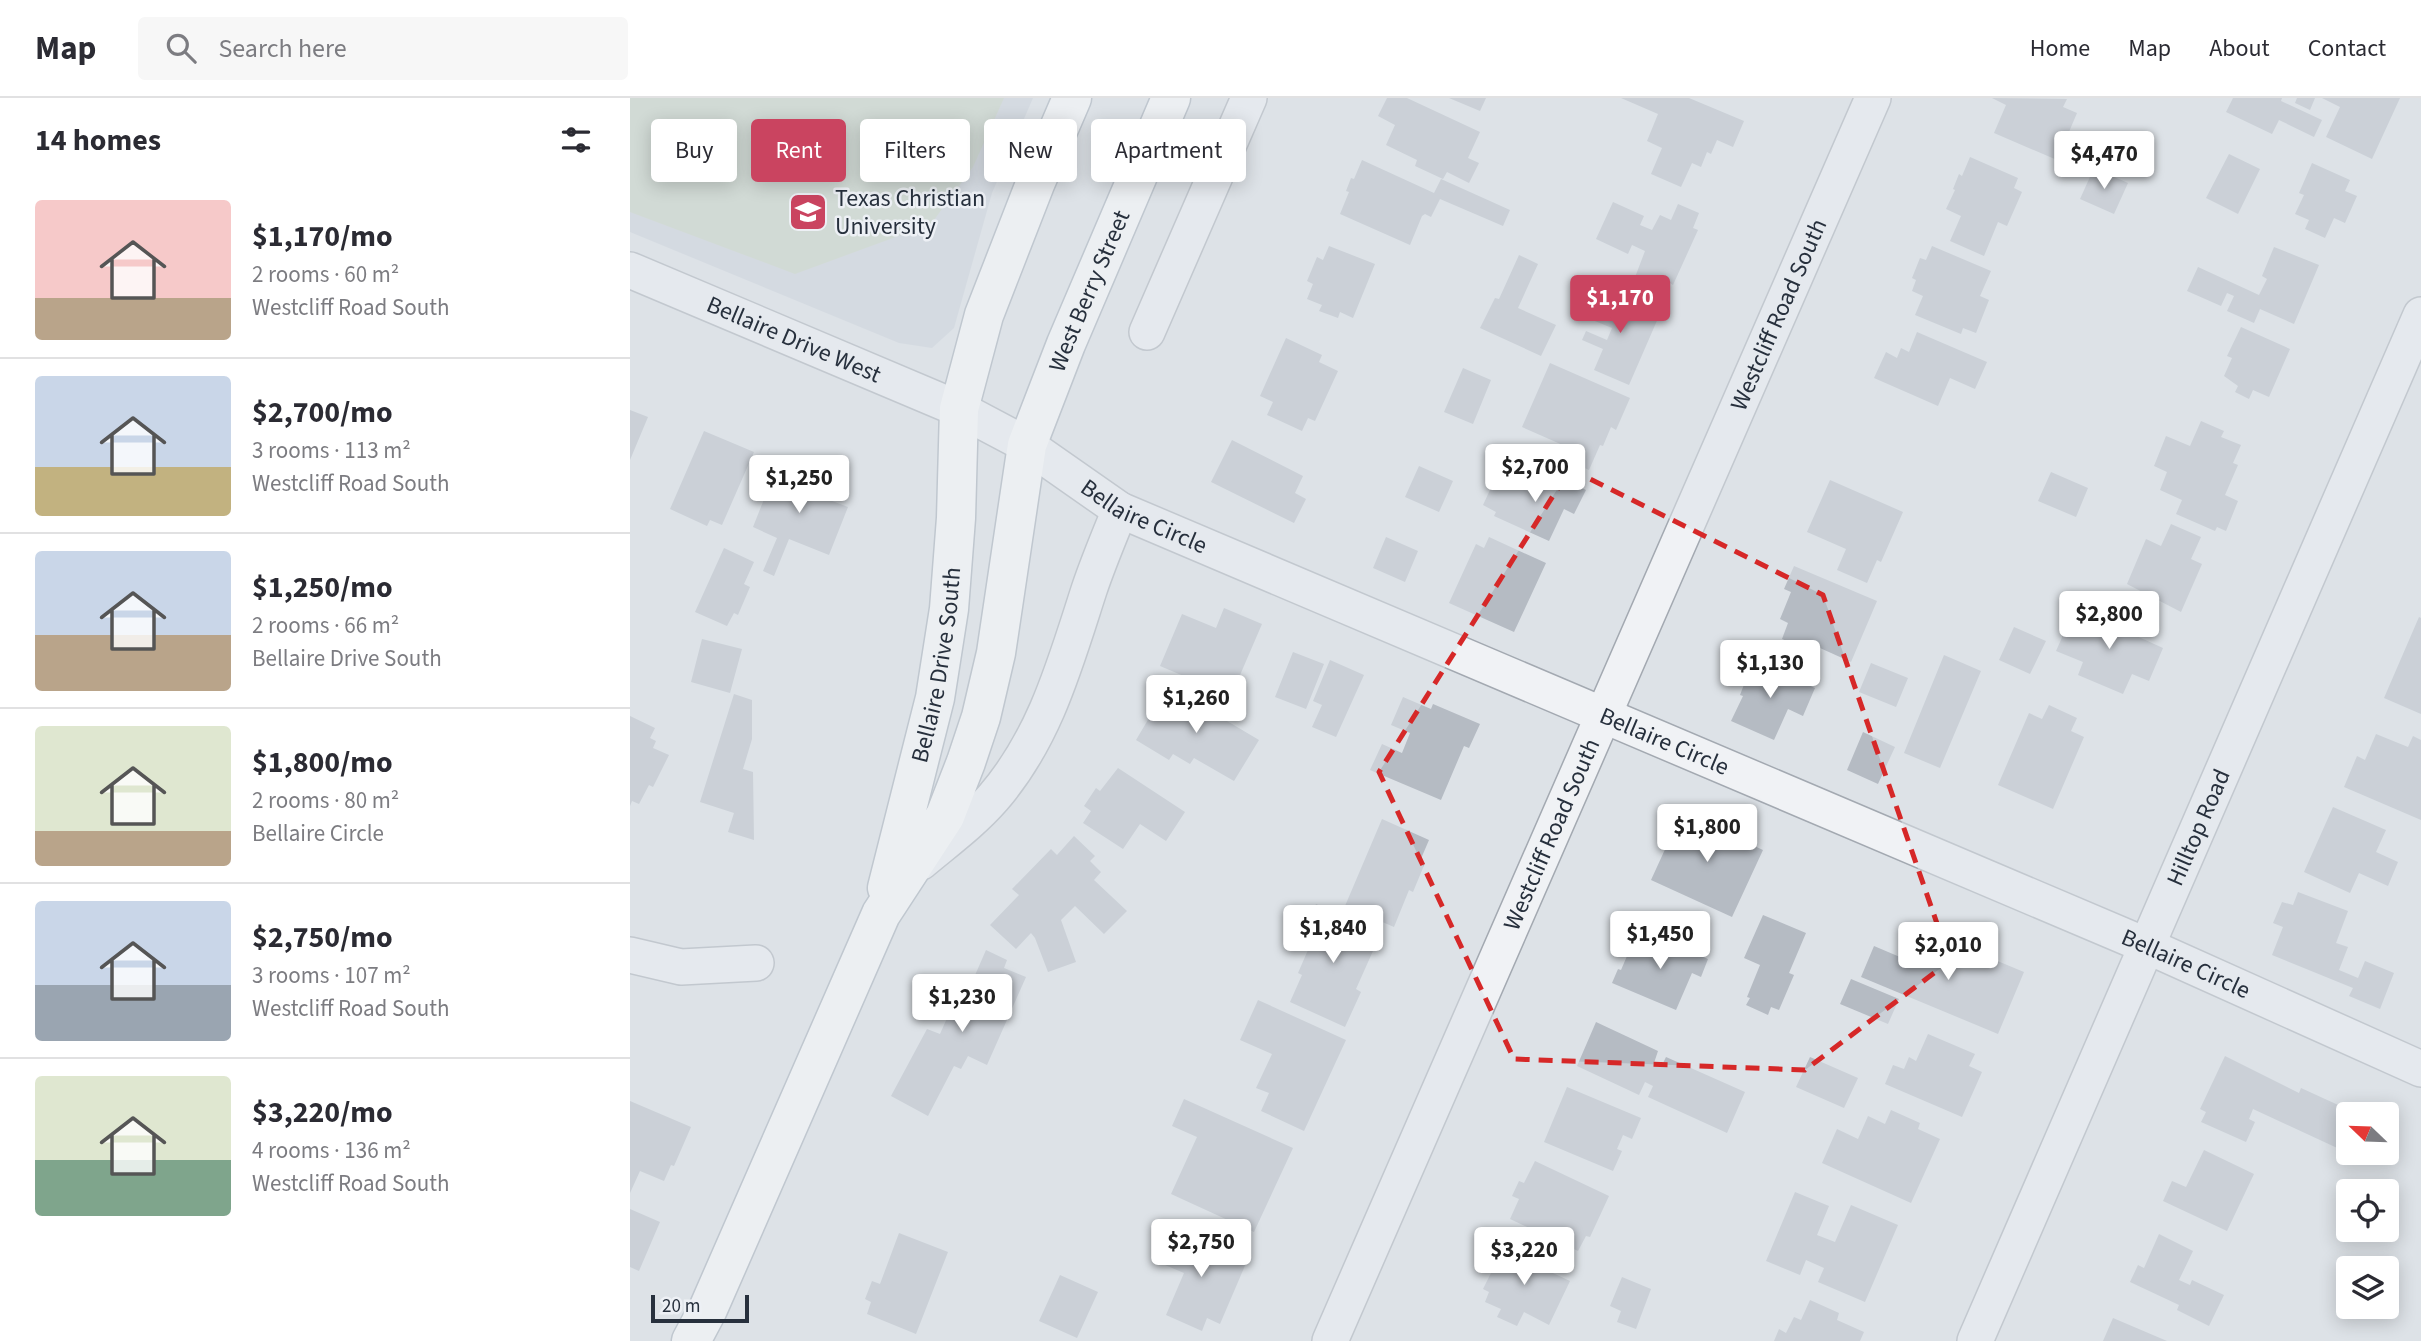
<!DOCTYPE html>
<html lang="en">
<head>
<meta charset="utf-8">
<style>
  :root { --surface:#fff; --page:#f7f7f7; --text:#2b2b33; --muted:#7c7c81; --line:#e1e1e2; --accent:#ca4460 }
  body { margin:0; font-family:"Source Sans 3",sans-serif; background:var(--page); color:var(--text); height:100vh; display:flex; flex-direction:column; font-size:26px; white-space:nowrap }
  * { box-sizing:border-box; margin:0 }
  p { font-size:23px; color:var(--muted) }
  .icon { flex:none; width:38px; height:38px; fill:none; stroke:currentColor; stroke-width:2; stroke-linecap:round; stroke-linejoin:round }
  .map { position:relative; flex:1; overflow:hidden }
  .drawer { display:flex; flex-direction:column; background:var(--surface); width:630px }
  .drawer>* { flex:none }
  .banner { position:absolute; left:21px; top:21px; width:665px; height:63px; display:flex; gap:14px }
  .needle { width:46px; rotate:293deg }
  .buttons { position:absolute; left:1706px; top:1004px; display:grid; gap:14px }
  .buttons a { display:grid; place-items:center; width:63px; height:63px; border-radius:7px; background:var(--surface); box-shadow:0 4px 18px #0003; font-size:35px }
  .scale { position:absolute; left:21px; bottom:18px; width:98px; box-sizing:border-box; padding-left:7px; border:4px solid #27303d; border-top:0; font-size:19px; line-height:24px; white-space:nowrap; color:#27303d; -webkit-text-stroke:5px #edf0f5; paint-order:stroke }
  .price { position:absolute; translate:-50% -60px; padding:0 16px; border-radius:7px; background:#fff; color:#222; font-size:23px; line-height:46px; filter:drop-shadow(0 2px 4px #0008) }
  .price::after { content:''; position:absolute; left:50%; top:42px; width:21px; height:16px; margin-left:-10px; background:inherit; clip-path:polygon(0 0,100% 0,50% 100%) }
  .price.selected { background:var(--accent); color:#fff }
  ul { padding:0; list-style:none }
  li { display:flex; align-items:center; gap:21px; height:175px; padding:0 35px }
  li+li { border-top:2px solid var(--line) }
  li span { display:grid; place-items:center; flex:none; width:196px; height:140px; border-radius:7px; color:#555 }
  li>.icon { margin-inline-start:auto }
  span .icon { width:84px; height:84px; fill:#fffc; stroke-width:1 }
  li b { font-size:30px }
  h2 { display:flex; justify-content:space-between; align-items:center; height:84px; padding:0 35px; font-size:30px }
  .pill { padding:0 24px; border-radius:7px; background:var(--surface); box-shadow:0 4px 18px #0003; font-size:24px; line-height:63px }
  .pill.selected { background:var(--accent); color:#fff }
  header { display:flex; align-items:center; gap:42px; box-sizing:border-box; height:98px; padding:0 35px; background:var(--surface); border-bottom:2px solid var(--line) }
  header strong { font-size:33px }
  nav { display:flex; gap:38px; margin-inline-start:auto; font-size:24px }
  .search { width:490px; height:63px; background:var(--page); display:flex; align-items:center; gap:18px; box-sizing:border-box; padding:0 24px; border-radius:7px; color:var(--muted); font-size:26px }
  main { display:flex; flex:1; min-height:0 }
  .map>svg:first-child { display:block }
  .built { fill:#cbd1d9 }
  .green { fill:#c4d0bf }
  .building { fill:#b5bbc3 }
  .lines { fill:none; stroke-linecap:round; stroke-linejoin:round }
  .minor-casing { stroke:#a3a9b1; stroke-width:38 }
  .major-casing { stroke:#9da7b2; stroke-width:41 }
  .minor { stroke:#f0f2f5; stroke-width:35 }
  .major { stroke:#fff; stroke-width:38 }
  .marked { fill:none; stroke:#d62828; stroke-width:5; stroke-dasharray:14 9; stroke-linejoin:round }
  .labels { text-anchor:middle; dominant-baseline:central; stroke-width:5; stroke-linejoin:round; paint-order:stroke }
  .poi-label { font-size:24px; fill:#27303d; stroke:#edf0f5; text-anchor:start }
  .street-label { font-size:24px; fill:#27303d; stroke:#edf0f5 }
</style>
</head>
<body>
<header>
<strong>Map</strong>
<div class="search"><svg class="icon" aria-label="search" viewBox="0 0 24 24"><circle cx="10" cy="10" r="6"/><path d="M15 15l6 6"/></svg>Search here</div>
<nav><a>Home</a><a>Map</a><a>About</a><a>Contact</a></nav>
</header>
<main>
<section class="drawer">
<h2>14 homes<svg class="icon" aria-label="filters" viewBox="0 0 24 24"><path d="M4 7h16M4 17h16"/><circle cx="9" cy="7" r="2"/><circle cx="15" cy="17" r="2"/></svg></h2>
<ul>
<li><span style="background:linear-gradient(#f6c9c9 70%,#b9a48a 0)"><svg class="icon" aria-label="home" viewBox="0 0 24 24"><path d="M3 11l9-7 9 7M6 9v11h12V9"/></svg></span><div><b>$1,170/mo</b><p>2 rooms · 60 m²</p><p>Westcliff Road South</p></div></li>
<li><span style="background:linear-gradient(#c9d6e8 65%,#c2b280 0)"><svg class="icon" aria-label="home" viewBox="0 0 24 24"><path d="M3 11l9-7 9 7M6 9v11h12V9"/></svg></span><div><b>$2,700/mo</b><p>3 rooms · 113 m²</p><p>Westcliff Road South</p></div></li>
<li><span style="background:linear-gradient(#c9d6e8 60%,#b9a48a 0)"><svg class="icon" aria-label="home" viewBox="0 0 24 24"><path d="M3 11l9-7 9 7M6 9v11h12V9"/></svg></span><div><b>$1,250/mo</b><p>2 rooms · 66 m²</p><p>Bellaire Drive South</p></div></li>
<li><span style="background:linear-gradient(#dfe7d0 75%,#b9a48a 0)"><svg class="icon" aria-label="home" viewBox="0 0 24 24"><path d="M3 11l9-7 9 7M6 9v11h12V9"/></svg></span><div><b>$1,800/mo</b><p>2 rooms · 80 m²</p><p>Bellaire Circle</p></div></li>
<li><span style="background:linear-gradient(#c9d6e8 60%,#9aa5b1 0)"><svg class="icon" aria-label="home" viewBox="0 0 24 24"><path d="M3 11l9-7 9 7M6 9v11h12V9"/></svg></span><div><b>$2,750/mo</b><p>3 rooms · 107 m²</p><p>Westcliff Road South</p></div></li>
<li><span style="background:linear-gradient(#dfe7d0 60%,#7fa58c 0)"><svg class="icon" aria-label="home" viewBox="0 0 24 24"><path d="M3 11l9-7 9 7M6 9v11h12V9"/></svg></span><div><b>$3,220/mo</b><p>4 rooms · 136 m²</p><p>Westcliff Road South</p></div></li>
</ul>
</section>
<div class="map">
<svg width="1791" height="1243" viewBox="0 0 1791 1243">
  <rect width="100%" height="100%" fill="#dde2e7"/>
  <path class="built" d="M 0,0 L 403,0 L 362,95 L 324,230 L 302,250 L 269,245 L 0,134 Z"/>
  <path class="green" d="M 0,0 L 374,0 L 343,69 L 301,126 L 165,176 L 0,114 Z"/>
  <path class="building" d="M 757,0 L 777,0 L 850,34 L 838,60 L 849,65 L 839,85 L 817,74 L 813,81 L 785,68 L 787,62 L 756,47 L 765,27 L 748,18 Z
    M 819,0 L 856,0 L 850,13 Z
    M 991,0 L 1059,0 L 1114,23 L 1103,49 L 1087,42 L 1081,56 L 1077,54 L 1071,69 L 1062,65 L 1051,89 L 1021,76 L 1032,50 L 1017,43 L 1028,16 Z
    M 1362,0 L 1437,1 L 1433,9 L 1447,15 L 1427,62 L 1364,35 L 1376,7 Z
    M 1603,0 L 1652,0 L 1651,3 L 1692,22 L 1684,39 L 1649,22 L 1642,36 L 1596,14 Z
    M 1667,0 L 1685,0 L 1680,12 L 1665,5 Z
    M 1692,0 L 1770,0 L 1742,61 L 1696,39 L 1710,9 Z
    M 1599,56 L 1630,71 L 1608,116 L 1576,100 Z
    M 1340,59 L 1388,80 L 1384,90 L 1392,94 L 1377,128 L 1368,124 L 1354,158 L 1320,143 L 1331,118 L 1316,111 L 1325,92 L 1323,91 L 1329,76 L 1332,78 Z
    M 732,62 L 804,95 L 811,81 L 880,112 L 873,128 L 810,101 L 801,119 L 795,116 L 792,118 L 780,147 L 710,116 L 719,94 L 716,93 L 721,80 L 724,81 Z
    M 1682,65 L 1720,82 L 1715,93 L 1727,98 L 1715,125 L 1704,120 L 1695,140 L 1675,131 L 1679,122 L 1665,116 L 1674,97 L 1669,95 Z
    M 1464,70 L 1498,85 L 1484,116 L 1450,101 Z
    M 983,104 L 1014,118 L 1010,127 L 1022,132 L 1030,117 L 1041,122 L 1048,106 L 1069,115 L 1063,130 L 1068,132 L 1043,187 L 1040,185 L 1029,208 L 999,195 L 1015,153 L 1002,147 L 998,156 L 966,141 Z
    M 699,148 L 745,166 L 723,220 L 710,214 L 708,220 L 689,213 L 692,207 L 677,201 L 683,186 L 677,183 L 687,159 L 693,162 Z
    M 1302,148 L 1361,173 L 1350,198 L 1359,202 L 1346,235 L 1333,230 L 1331,236 L 1285,217 L 1293,198 L 1282,193 L 1286,182 L 1282,180 L 1290,160 L 1296,162 Z
    M 1644,149 L 1689,167 L 1664,226 L 1630,211 L 1624,225 L 1597,213 L 1604,198 L 1597,195 L 1591,208 L 1557,193 L 1568,169 L 1629,197 L 1637,181 L 1632,178 Z
    M 889,157 L 908,166 L 888,210 L 926,227 L 911,258 L 850,230 L 865,200 L 869,201 Z
    M 964,190 L 1029,218 L 999,287 L 964,272 L 973,251 L 952,242 L 956,233 L 977,242 L 982,230 L 960,221 L 966,208 L 958,205 Z
    M 1611,229 L 1660,251 L 1639,299 L 1623,292 L 1619,301 L 1605,294 L 1608,288 L 1594,278 L 1602,260 L 1597,258 Z
    M 1287,234 L 1357,264 L 1345,291 L 1320,280 L 1308,308 L 1244,280 L 1256,254 L 1267,260 L 1271,250 L 1279,254 Z
    M 656,240 L 692,257 L 689,264 L 708,273 L 685,323 L 678,320 L 672,333 L 637,317 L 643,304 L 630,298 Z
    M 920,265 L 1000,300 L 986,332 L 981,329 L 973,348 L 970,347 L 959,372 L 930,359 L 935,348 L 892,329 Z
    M 833,270 L 861,282 L 843,326 L 814,314 Z
    M 0,312 L 18,319 L 0,362 Z
    M 1571,323 L 1594,333 L 1591,339 L 1611,347 L 1603,365 L 1608,367 L 1595,397 L 1608,403 L 1596,433 L 1587,429 L 1585,433 L 1546,416 L 1552,402 L 1530,392 L 1537,374 L 1524,368 L 1536,338 L 1560,348 Z
    M 74,333 L 124,354 L 92,427 L 80,422 L 77,428 L 40,411 Z
    M 602,342 L 673,378 L 665,395 L 676,401 L 664,425 L 581,384 Z
    M 153,367 L 202,387 L 197,401 L 218,409 L 199,457 L 159,441 L 144,478 L 133,473 L 147,440 L 123,429 L 140,386 L 144,388 Z
    M 789,368 L 823,383 L 809,414 L 775,399 Z
    M 915,372 L 956,392 L 944,416 L 934,411 L 919,443 L 864,418 L 866,414 L 853,407 L 866,379 L 904,396 Z
    M 1421,374 L 1458,390 L 1446,419 L 1408,403 Z
    M 1200,382 L 1273,414 L 1251,464 L 1247,462 L 1237,485 L 1207,472 L 1216,451 L 1177,434 Z
    M 1541,426 L 1571,439 L 1561,461 L 1572,466 L 1551,514 L 1497,486 L 1516,441 L 1531,448 Z
    M 756,439 L 788,453 L 775,484 L 743,470 Z
    M 859,439 L 916,465 L 884,534 L 819,505 L 846,446 L 854,450 Z
    M 94,450 L 124,464 L 114,486 L 120,489 L 108,517 L 104,515 L 97,528 L 65,514 Z
    M 1164,468 L 1247,503 L 1221,564 L 1190,550 L 1188,556 L 1152,541 L 1158,525 L 1150,521 L 1161,494 L 1154,491 Z
    M 1460,509 L 1505,528 L 1502,536 L 1533,550 L 1519,583 L 1502,576 L 1493,596 L 1448,577 L 1453,564 L 1426,553 L 1438,526 L 1451,532 Z
    M 594,510 L 632,526 L 601,598 L 530,568 L 552,516 L 586,530 Z
    M 1789,519 L 1791,520 L 1791,616 L 1754,600 Z
    M 1384,529 L 1416,543 L 1400,576 L 1369,562 Z
    M 72,541 L 112,551 L 100,595 L 61,584 Z
    M 663,554 L 694,566 L 676,611 L 645,599 Z
    M 1314,557 L 1351,573 L 1310,670 L 1274,655 Z
    M 700,562 L 734,577 L 706,639 L 682,629 L 692,607 L 683,603 Z
    M 1123,563 L 1185,590 L 1173,618 L 1158,611 L 1144,642 L 1101,623 L 1113,598 L 1110,597 Z
    M 1241,565 L 1278,580 L 1266,609 L 1229,594 Z
    M 538,588 L 629,642 L 604,683 L 564,660 L 560,666 L 543,656 L 539,662 L 506,642 Z
    M 104,596 L 122,602 L 122,641 L 113,671 L 123,674 L 124,742 L 98,734 L 104,715 L 70,704 Z
    M 773,599 L 801,611 L 803,606 L 850,626 L 839,650 L 834,648 L 811,702 L 740,672 L 752,646 L 772,655 L 780,635 L 761,627 Z
    M 1419,607 L 1447,620 L 1441,633 L 1454,639 L 1423,711 L 1368,687 L 1399,615 L 1412,621 Z
    M 0,618 L 25,630 L 20,640 L 26,643 L 23,650 L 39,657 L 23,689 L 19,687 L 9,706 L 2,703 L 0,708 Z
    M 1233,634 L 1265,649 L 1248,686 L 1217,672 Z
    M 1746,636 L 1778,649 L 1783,638 L 1791,642 L 1791,722 L 1714,689 L 1727,658 L 1735,662 Z
    M 488,670 L 555,714 L 536,743 L 510,726 L 493,751 L 453,725 L 461,713 L 454,708 L 466,690 L 470,693 Z
    M 1703,709 L 1756,732 L 1746,754 L 1768,764 L 1758,788 L 1729,775 L 1720,795 L 1674,774 Z
    M 1053,712 L 1080,724 L 1081,721 L 1097,728 L 1094,734 L 1133,752 L 1102,819 L 1021,782 Z
    M 752,721 L 799,742 L 790,763 L 795,765 L 783,794 L 779,792 L 764,829 L 715,808 Z
    M 444,738 L 465,758 L 460,763 L 471,774 L 464,782 L 497,813 L 474,836 L 445,808 L 431,822 L 446,864 L 418,874 L 405,840 L 401,835 L 386,851 L 360,827 L 389,797 L 382,791 L 421,751 L 427,757 Z
    M 1668,794 L 1718,813 L 1706,845 L 1718,849 L 1709,872 L 1728,880 L 1735,863 L 1764,875 L 1750,911 L 1719,898 L 1723,890 L 1642,857 L 1653,829 L 1643,825 L 1652,804 L 1663,807 Z
    M 686,806 L 751,835 L 726,891 L 731,894 L 715,929 L 660,904 L 672,877 L 668,875 L 681,845 L 670,841 Z
    M 1133,817 L 1176,835 L 1159,875 L 1164,877 L 1149,912 L 1141,909 L 1138,917 L 1116,907 L 1120,900 L 1117,899 L 1130,867 L 1114,860 Z
    M 1016,834 L 1078,861 L 1071,879 L 1062,875 L 1046,912 L 982,885 L 988,871 L 991,872 L 1000,851 L 1008,854 Z
    M 1284,836 L 1338,858 L 1337,860 L 1361,871 L 1365,862 L 1394,874 L 1368,936 L 1231,879 L 1244,848 L 1277,862 L 1274,859 Z
    M 356,852 L 377,862 L 374,870 L 396,879 L 357,967 L 338,958 L 331,971 L 324,968 L 298,1018 L 261,998 L 297,931 L 310,936 L 321,911 L 329,914 Z
    M 1221,881 L 1269,901 L 1258,926 L 1210,906 Z
    M 628,902 L 716,942 L 674,1033 L 631,1013 L 639,995 L 626,990 L 642,956 L 610,942 Z
    M 966,924 L 1028,953 L 1024,965 L 1031,969 L 1036,959 L 1115,994 L 1097,1035 L 1018,999 L 1023,988 L 1015,984 L 1009,997 L 947,968 Z
    M 1298,936 L 1345,956 L 1339,968 L 1352,974 L 1332,1019 L 1255,986 L 1263,967 L 1274,971 L 1279,959 L 1286,963 Z
    M 1595,958 L 1669,995 L 1671,990 L 1730,1017 L 1718,1017 L 1718,1055 L 1623,1011 L 1619,1021 L 1625,1024 L 1616,1044 L 1571,1024 L 1576,1014 L 1570,1011 Z
    M 1180,959 L 1228,980 L 1214,1010 L 1166,989 Z
    M 937,989 L 1011,1020 L 1002,1041 L 993,1037 L 987,1051 L 992,1053 L 983,1073 L 914,1044 Z
    M 554,1001 L 663,1050 L 624,1134 L 541,1096 L 567,1039 L 542,1028 Z
    M 0,1003 L 61,1029 L 44,1068 L 41,1067 L 34,1083 L 10,1073 L 0,1095 Z
    M 1261,1012 L 1290,1025 L 1288,1031 L 1310,1041 L 1281,1105 L 1192,1065 L 1207,1031 L 1228,1041 L 1238,1018 L 1255,1026 Z
    M 1574,1052 L 1624,1076 L 1597,1133 L 1533,1103 L 1542,1083 L 1556,1089 Z
    M 905,1063 L 979,1098 L 960,1139 L 956,1138 L 948,1153 L 880,1121 L 889,1101 L 882,1098 L 889,1083 L 894,1085 Z
    M 1165,1094 L 1199,1108 L 1187,1137 L 1205,1144 L 1221,1107 L 1268,1127 L 1235,1204 L 1188,1184 L 1194,1170 L 1176,1162 L 1170,1177 L 1136,1163 Z
    M 0,1111 L 30,1124 L 9,1173 L 0,1169 Z
    M 542,1131 L 617,1163 L 590,1226 L 577,1220 L 572,1233 L 536,1217 L 554,1175 L 528,1164 Z
    M 269,1135 L 318,1154 L 286,1236 L 237,1216 L 241,1204 L 235,1201 L 242,1183 L 250,1186 Z
    M 1529,1136 L 1563,1153 L 1549,1182 L 1560,1187 L 1562,1182 L 1594,1197 L 1579,1228 L 1547,1212 L 1549,1207 L 1500,1184 L 1508,1167 L 1514,1170 Z
    M 876,1145 L 913,1163 L 910,1169 L 940,1183 L 919,1227 L 894,1214 L 887,1228 L 867,1219 L 871,1211 L 855,1204 L 859,1194 L 853,1191 Z
    M 430,1177 L 468,1194 L 447,1240 L 409,1223 Z
    M 992,1179 L 1021,1191 L 1006,1231 L 987,1224 L 991,1213 L 980,1208 Z
    M 1180,1202 L 1209,1215 L 1207,1222 L 1234,1234 L 1230,1243 L 1144,1243 L 1149,1231 L 1156,1235 L 1164,1219 L 1171,1222 Z
    M 1483,1220 L 1537,1243 L 1473,1243 Z"/>
  <g class="lines">
    <defs>
      <g id="minor">
        <path id="s1" d="M 0,172 L 329,311 L 397,347 L 490,412 L 1515,847 L 1791,971"/>
        <path d="M 517,234 L 619,0"/>
        <path d="M 291,764 C 316,743 342,724 363,700 C 415,640 435,566 459,492 C 468,465 479,439 490,412"/>
        <path d="M 0,857 L 51,869 L 126,865"/>
        <path id="s2" d="M 700,1243 L 1243,0"/>
        <path id="s3" d="M 1345,1243 L 1791,217"/>
      </g>
      <g id="major">
        <path id="s4" d="M 257,790 L 305,600 L 319,511 L 326,420 L 329,311 L 354,217 L 405,86 L 442,0"/>
        <path id="s5" d="M 61,1243 L 78,1211 L 251,816 L 315,718 L 336,664 L 351,619 L 366,555 L 397,347 L 436,246 L 541,0"/>
      </g>
    </defs>
    <use href="#minor" class="minor-casing"/>
    <use href="#major" class="major-casing"/>
    <use href="#minor" class="minor"/>
    <use href="#major" class="major"/>
  </g>
  <path d="M0 0H1791V1243H0ZM 940,371 L 1193,497 L 1320,863 L 1175,972 L 884,961 L 749,674 Z" fill="#dde2e7" fill-opacity=".55" fill-rule="evenodd"/>
  <path class="marked" d="M 940,371 L 1193,497 L 1320,863 L 1175,972 L 884,961 L 749,674 Z"/>
  <defs>
    <symbol id="university-square" viewBox="-11 -11 22 22"><rect x="-9" y="-9" width="18" height="18" rx="4" fill="#ca4460" stroke="#edf0f5"/><path d="M0-5L7-2L0 1L-7-2ZM-4 1L0 2.5L4 1V4Q0 6-4 4Z" fill="#fff"/></symbol>
  </defs>
  <g fill-rule="evenodd">
    <use href="#university-square" x="156" y="92" width="44" height="44"/>
  </g>
  <g class="labels">
    <g class="poi-label">
      <text x="205" y="100">Texas Christian<tspan x="205" dy="28">University</tspan></text>
    </g>
    <g class="street-label">
      <text stroke="none"><textPath href="#s5" startOffset="1132">West Berry Street</textPath></text>
      <text stroke="none"><textPath href="#s2" startOffset="1120">Westcliff Road South</textPath></text>
      <text stroke="none"><textPath href="#s1" startOffset="178">Bellaire Drive West</textPath></text>
      <text stroke="none"><textPath href="#s1" startOffset="572">Bellaire Circle</textPath></text>
      <text stroke="none"><textPath href="#s4" startOffset="229">Bellaire Drive South</textPath></text>
      <text stroke="none"><textPath href="#s1" startOffset="1139">Bellaire Circle</textPath></text>
      <text stroke="none"><textPath href="#s3" startOffset="560">Hilltop Road</textPath></text>
      <text stroke="none"><textPath href="#s2" startOffset="553">Westcliff Road South</textPath></text>
      <text stroke="none"><textPath href="#s1" startOffset="1706">Bellaire Circle</textPath></text>
    </g>
  </g>
</svg>
<div class="buttons">
<a><svg class="needle" viewBox="-14 -14 28 28"><path d="M0-13l5 13h-10z" fill="#e53935"/><path d="M0 13l5-13h-10z" fill="#7c7c81"/></svg></a>
<a><svg class="icon" aria-label="locate" viewBox="0 0 24 24"><circle cx="12" cy="12" r="6"/><path d="M12 2v4M12 18v4M2 12h4M18 12h4"/></svg></a>
<a><svg class="icon" aria-label="layers" viewBox="0 0 24 24"><path d="M12 4l9 5-9 5-9-5zM3 14l9 5 9-5"/></svg></a>
</div>
<div class="scale">20 m</div>
<b class="price" style="left:1474px;top:93px">$4,470</b>
<b class="price selected" style="left:990px;top:237px">$1,170</b>
<b class="price" style="left:905px;top:406px">$2,700</b>
<b class="price" style="left:169px;top:417px">$1,250</b>
<b class="price" style="left:1479px;top:553px">$2,800</b>
<b class="price" style="left:1140px;top:602px">$1,130</b>
<b class="price" style="left:566px;top:637px">$1,260</b>
<b class="price" style="left:1077px;top:766px">$1,800</b>
<b class="price" style="left:703px;top:867px">$1,840</b>
<b class="price" style="left:1030px;top:873px">$1,450</b>
<b class="price" style="left:1318px;top:884px">$2,010</b>
<b class="price" style="left:332px;top:936px">$1,230</b>
<b class="price" style="left:571px;top:1181px">$2,750</b>
<b class="price" style="left:894px;top:1189px">$3,220</b>
<div class="banner">
<a class="pill">Buy</a>
<a class="pill selected">Rent</a>
<a class="pill">Filters</a>
<a class="pill">New</a>
<a class="pill">Apartment</a>
</div>
</div>
</main>
</body>
</html>
